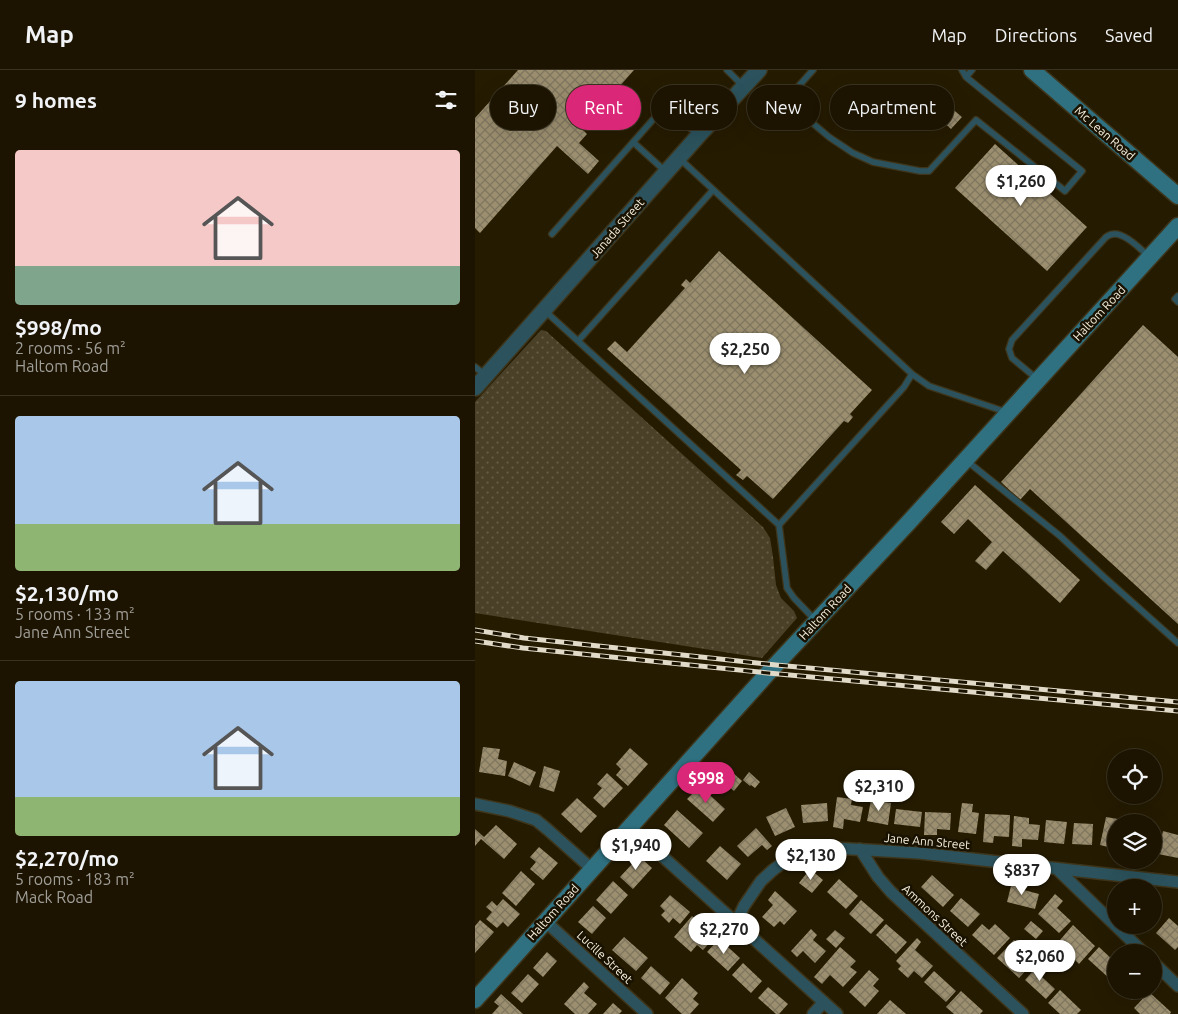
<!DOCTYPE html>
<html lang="en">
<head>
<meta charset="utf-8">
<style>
  :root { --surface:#1c1400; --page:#251d0a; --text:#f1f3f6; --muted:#a09e99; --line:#3a3322; --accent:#db2777 }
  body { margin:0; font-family:Ubuntu,sans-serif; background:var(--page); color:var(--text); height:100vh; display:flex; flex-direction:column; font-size:19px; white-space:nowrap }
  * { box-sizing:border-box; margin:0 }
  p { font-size:16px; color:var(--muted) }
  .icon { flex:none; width:28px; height:28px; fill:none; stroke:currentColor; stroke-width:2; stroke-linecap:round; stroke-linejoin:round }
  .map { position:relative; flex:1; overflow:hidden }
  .panel { display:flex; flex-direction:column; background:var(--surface); width:475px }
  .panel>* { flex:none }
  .hud { position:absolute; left:15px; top:15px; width:475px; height:45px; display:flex; gap:10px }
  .controls { position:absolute; left:632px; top:679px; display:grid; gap:10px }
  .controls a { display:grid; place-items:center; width:55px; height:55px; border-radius:50%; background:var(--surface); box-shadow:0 5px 20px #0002,0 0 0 1px var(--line); font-size:25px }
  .price { position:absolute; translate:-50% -42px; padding:0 11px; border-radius:18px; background:#fff; color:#222; font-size:16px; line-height:32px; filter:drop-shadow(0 1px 2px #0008) }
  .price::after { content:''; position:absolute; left:50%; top:30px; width:15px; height:11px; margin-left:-8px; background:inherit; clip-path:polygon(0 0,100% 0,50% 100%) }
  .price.selected { background:var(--accent); color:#fff }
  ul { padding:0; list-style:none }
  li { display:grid; align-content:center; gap:10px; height:265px; padding:0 15px }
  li+li { border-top:1px solid var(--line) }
  li span { display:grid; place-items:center; height:155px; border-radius:5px; color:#555 }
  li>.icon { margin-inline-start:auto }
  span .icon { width:90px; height:90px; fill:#fffc; stroke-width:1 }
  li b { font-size:21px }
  h2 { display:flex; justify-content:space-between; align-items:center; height:60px; padding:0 15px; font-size:21px }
  .chip { padding:0 18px; border-radius:22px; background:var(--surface); box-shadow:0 5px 20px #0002,0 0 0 1px var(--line); font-size:18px; line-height:45px }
  .chip.selected { background:var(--accent); color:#fff }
  header { display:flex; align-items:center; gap:30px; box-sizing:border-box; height:70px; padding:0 25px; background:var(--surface); border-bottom:1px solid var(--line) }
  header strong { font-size:24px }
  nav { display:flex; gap:28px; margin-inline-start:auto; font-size:18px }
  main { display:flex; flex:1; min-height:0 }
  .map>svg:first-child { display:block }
  .grass { fill:url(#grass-dots) }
  .building { fill:url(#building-cross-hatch) }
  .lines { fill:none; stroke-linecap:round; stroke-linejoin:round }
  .service-casing { stroke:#3e351b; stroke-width:8 }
  .minor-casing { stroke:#3e351b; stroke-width:14 }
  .tertiary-casing { stroke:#3e351b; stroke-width:18 }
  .secondary-casing { stroke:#3e351b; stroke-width:19 }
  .service { stroke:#2c535d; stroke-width:5.5 }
  .minor { stroke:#2c535d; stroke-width:11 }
  .tertiary { stroke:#2c535d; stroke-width:15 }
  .secondary { stroke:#2f7181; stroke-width:16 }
  .rail-casing { stroke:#e2dac8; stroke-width:5 }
  .rail { stroke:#1a1200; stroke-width:3; stroke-dasharray:9; stroke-linecap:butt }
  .labels { text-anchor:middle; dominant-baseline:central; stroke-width:5; stroke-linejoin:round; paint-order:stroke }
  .street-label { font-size:12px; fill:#f8f1e0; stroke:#1a1200 }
</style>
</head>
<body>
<header>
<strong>Map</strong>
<nav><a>Map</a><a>Directions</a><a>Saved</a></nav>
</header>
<main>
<section class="panel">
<h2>9 homes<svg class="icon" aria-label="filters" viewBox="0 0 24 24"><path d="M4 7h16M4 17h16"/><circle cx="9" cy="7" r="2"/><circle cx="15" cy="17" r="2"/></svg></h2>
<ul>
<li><span style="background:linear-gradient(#f6c9c9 75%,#7fa58c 0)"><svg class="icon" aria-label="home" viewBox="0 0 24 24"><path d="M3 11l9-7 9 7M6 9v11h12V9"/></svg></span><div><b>$998/mo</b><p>2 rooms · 56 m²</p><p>Haltom Road</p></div></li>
<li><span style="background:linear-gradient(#a9c7e8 70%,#8fb573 0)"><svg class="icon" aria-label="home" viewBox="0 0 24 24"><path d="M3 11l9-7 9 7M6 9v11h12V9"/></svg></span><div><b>$2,130/mo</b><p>5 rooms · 133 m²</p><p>Jane Ann Street</p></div></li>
<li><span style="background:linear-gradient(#a9c7e8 75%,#8fb573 0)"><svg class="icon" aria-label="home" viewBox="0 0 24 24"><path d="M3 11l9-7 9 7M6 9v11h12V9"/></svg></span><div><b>$2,270/mo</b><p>5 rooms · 183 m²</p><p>Mack Road</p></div></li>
</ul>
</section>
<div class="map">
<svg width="703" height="944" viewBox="0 0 703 944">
  <defs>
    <pattern id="grass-dots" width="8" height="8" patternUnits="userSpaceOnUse" patternTransform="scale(1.25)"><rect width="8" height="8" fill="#4a4027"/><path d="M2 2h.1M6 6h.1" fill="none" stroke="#655c46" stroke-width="1.8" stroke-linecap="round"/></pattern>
    <pattern id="building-cross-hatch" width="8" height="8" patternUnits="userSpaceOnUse" patternTransform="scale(1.25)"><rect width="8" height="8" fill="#9c8f6f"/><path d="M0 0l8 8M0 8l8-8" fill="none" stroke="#7f7660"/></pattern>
  </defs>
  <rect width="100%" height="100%" fill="#251b00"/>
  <path class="grass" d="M 66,260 L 71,261 L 288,457 L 295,468 L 298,487 L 301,515 L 306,528 L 319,541 L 322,548 L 287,588 L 0,543 L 0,332 Z"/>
  <path class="building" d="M 43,0 L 159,0 L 107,59 L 112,64 L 104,73 L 124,91 L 113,104 L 82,76 L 5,163 L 0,158 L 0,48 Z
    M 467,30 L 487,47 L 476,59 L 457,41 Z
    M 520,74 L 612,157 L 572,201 L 480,118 Z
    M 244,181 L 397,320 L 375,344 L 378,347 L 373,353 L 369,351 L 298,429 L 272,406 L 268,410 L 261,405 L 266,400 L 132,279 L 140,271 L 152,282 L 210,218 L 206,215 L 211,209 L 215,213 Z
    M 668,255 L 703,287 L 703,554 L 555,419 L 545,430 L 526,412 Z
    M 500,415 L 605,510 L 585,533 L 528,481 L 511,500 L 500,491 L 517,472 L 493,449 L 479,464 L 466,452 Z
    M 8,677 L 25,679 L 23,689 L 32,691 L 30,706 L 4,702 Z
    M 155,678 L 173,694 L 153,716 L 141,705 L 146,699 L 141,694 Z
    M 39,692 L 61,702 L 55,716 L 33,706 Z
    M 246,692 L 267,711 L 259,721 L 250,713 L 241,723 L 228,712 Z
    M 69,696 L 85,701 L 79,722 L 64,717 Z
    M 274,702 L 285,712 L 280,718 L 276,715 L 275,716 L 268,710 Z
    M 132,703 L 148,718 L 129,738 L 118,728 L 127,718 L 122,714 Z
    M 225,716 L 250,739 L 238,752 L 212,729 Z
    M 362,727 L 377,729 L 376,735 L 388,737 L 385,752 L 369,749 L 368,759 L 358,757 Z
    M 102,728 L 122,746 L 106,763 L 86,744 Z
    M 396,730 L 416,733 L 413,755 L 392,751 Z
    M 352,733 L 353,751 L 328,753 L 326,735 Z
    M 487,733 L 498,734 L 497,742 L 504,743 L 501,764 L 483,762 Z
    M 311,738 L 320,757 L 300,766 L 291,747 Z
    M 421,739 L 447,742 L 445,757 L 419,754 Z
    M 202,740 L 228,763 L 214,778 L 189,755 Z
    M 450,742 L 476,743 L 475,760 L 462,759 L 462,765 L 449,765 Z
    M 510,744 L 535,745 L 534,767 L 519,766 L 518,773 L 508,772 Z
    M 539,746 L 554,748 L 554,754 L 565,755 L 563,770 L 547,769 L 547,777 L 537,776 Z
    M 631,747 L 643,749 L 643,752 L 641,752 L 641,779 L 625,775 Z
    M 571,750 L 592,752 L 589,774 L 569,772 Z
    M 599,753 L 618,754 L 617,775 L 597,774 Z
    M 21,755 L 42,774 L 29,789 L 6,769 L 0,776 L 0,759 L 9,767 Z
    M 281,758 L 297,776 L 292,780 L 287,775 L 273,787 L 262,776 Z
    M 688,761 L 703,765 L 703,788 L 683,784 Z
    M 245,776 L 266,794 L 252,810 L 231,791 Z
    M 64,777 L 83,793 L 68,810 L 55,799 L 61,792 L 55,787 Z
    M 158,781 L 177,798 L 158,819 L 145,807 L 158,793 L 152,788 Z
    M 335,799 L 348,810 L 337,823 L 324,813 Z
    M 46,801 L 60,814 L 41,836 L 27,823 Z
    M 457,805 L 479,825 L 468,837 L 446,817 Z
    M 538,808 L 547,810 L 545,819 L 564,824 L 560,839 L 532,832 Z
    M 364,809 L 383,826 L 371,839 L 352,822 Z
    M 138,811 L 153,825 L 136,844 L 121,830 Z
    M 300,821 L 322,841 L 309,855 L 305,851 L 299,857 L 287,847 L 298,835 L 293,830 Z
    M 580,824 L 588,831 L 582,838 L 596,851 L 584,863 L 563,844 Z
    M 195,825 L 215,842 L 205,854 L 198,848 L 194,853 L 186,845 L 190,841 L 185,836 Z
    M 486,828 L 505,844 L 493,857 L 475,841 Z
    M 28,829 L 45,844 L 33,857 L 28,852 L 22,858 L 11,849 L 17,842 L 11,837 L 17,831 L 22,836 Z
    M 386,830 L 409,850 L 396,864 L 374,844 Z
    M 118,836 L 131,848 L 117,864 L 103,852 Z
    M 217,846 L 240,867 L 228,880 L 222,875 L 216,882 L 199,867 Z
    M 694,848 L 703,856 L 703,877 L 700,880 L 681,863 Z
    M 5,850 L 19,862 L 0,883 L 0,856 Z
    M 556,851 L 568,861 L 561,869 L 549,859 Z
    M 411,854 L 432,872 L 421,884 L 401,865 Z
    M 507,854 L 514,860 L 520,854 L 535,868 L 519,885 L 497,865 Z
    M 598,855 L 620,876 L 604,894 L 593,883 L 589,887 L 579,877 Z
    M 336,859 L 342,865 L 338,870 L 351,881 L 340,893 L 328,881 L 322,887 L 316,881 Z
    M 360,860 L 370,868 L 361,878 L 351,869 Z
    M 149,867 L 173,888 L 161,901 L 137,880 Z
    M 442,868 L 446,872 L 440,880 L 458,896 L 447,908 L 439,901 L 433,908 L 423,899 L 426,896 L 421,891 Z
    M 244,869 L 265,888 L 253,901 L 232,882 Z
    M 539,870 L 555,884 L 549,890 L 555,896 L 544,908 L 522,888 Z
    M 365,877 L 381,891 L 375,897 L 382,902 L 368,917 L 355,905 L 347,914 L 339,907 Z
    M 624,877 L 641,893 L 641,902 L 635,909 L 613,889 Z
    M 72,882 L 82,891 L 68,907 L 58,898 Z
    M 268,893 L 287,911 L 276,923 L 257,905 Z
    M 563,895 L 571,902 L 567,907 L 580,919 L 571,929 L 550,910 Z
    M 176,896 L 195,913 L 185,925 L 166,908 Z
    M 394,900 L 404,909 L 398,916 L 404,921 L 390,937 L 374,922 Z
    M 459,901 L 481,921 L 471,932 L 449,912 Z
    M 53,904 L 64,914 L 47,933 L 36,923 Z
    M 207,908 L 223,923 L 218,929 L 224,934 L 215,944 L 207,944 L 190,928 Z
    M 109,912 L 114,917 L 109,923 L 122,934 L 113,944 L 100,944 L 89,934 Z
    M 293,917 L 313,934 L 304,944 L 301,944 L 283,928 Z
    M 585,920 L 606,940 L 602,944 L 585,944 L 573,933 Z
    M 646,920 L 667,920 L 657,930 Z
    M 486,921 L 508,941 L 505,944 L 479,944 L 471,937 Z
    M 674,922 L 696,942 L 695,944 L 665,944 L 659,938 Z
    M 26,924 L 48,944 L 17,944 L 24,936 L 19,932 Z
    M 415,930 L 431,944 L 402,944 Z
    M 138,933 L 147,941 L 144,944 L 128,944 Z"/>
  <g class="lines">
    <defs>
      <path id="service" d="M 252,0 L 268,16
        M 338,0 L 314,27 L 316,33 L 321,39 L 354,67 L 378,83 L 398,92 L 445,101 L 454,101 L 501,50 L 590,121 L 607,101 L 491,7 L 487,0
        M 491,7 L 497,0
        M 158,72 L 190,101
        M 204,88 L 437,304 L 454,316 L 531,342
        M 77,164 L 190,36 L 222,64
        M 703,226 L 700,229 L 703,232
        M 69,240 L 304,455 L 312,518 L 319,528 L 341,551
        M 103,271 L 238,120
        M 0,297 L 9,304
        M 561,308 L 537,288 L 534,279 L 537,270 L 631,167 C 634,165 636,164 639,164 C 649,163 666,179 673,186
        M 492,391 L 585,466 L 629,507 L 703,573
        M 304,455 L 429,317 L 437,304"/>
      <path id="minor" d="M 0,734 L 34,741 L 61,750 L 72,759 L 117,799
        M 155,757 L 362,944
        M 385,779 L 403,807 L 416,822 L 548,944
        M 582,799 L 668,882
        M 70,851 L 172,944
        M 261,853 L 269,836 L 286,811 L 298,800 L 310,791 L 323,785 L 340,780 L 359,778 L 444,783 L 703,812
        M 679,893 L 703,916
        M 338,944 L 349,932"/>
      <path id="tertiary" d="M 0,318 L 224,65 L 284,0"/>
      <path id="secondary" d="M 557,0 L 703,126
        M 0,930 L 293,603 L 434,452 L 703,156"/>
    </defs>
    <use href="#service" class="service-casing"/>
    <use href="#minor" class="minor-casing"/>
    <use href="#tertiary" class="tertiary-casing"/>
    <use href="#secondary" class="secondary-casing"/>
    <use href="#service" class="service"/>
    <use href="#minor" class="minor"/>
    <use href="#tertiary" class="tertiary"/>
    <use href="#secondary" class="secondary"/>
    <defs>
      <path id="rail" d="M 0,560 L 49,568 L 301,595 L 703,632
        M 0,571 L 48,578 L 293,603 L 703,641"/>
    </defs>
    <use href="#rail" class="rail-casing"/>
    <use href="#rail" class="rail"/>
  </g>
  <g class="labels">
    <g class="street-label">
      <text transform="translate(630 63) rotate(41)">Mc Lean Road</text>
      <text transform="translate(142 158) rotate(-49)">Janada Street</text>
      <text transform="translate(624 243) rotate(-47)">Haltom Road</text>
      <text transform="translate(350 542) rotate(-47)">Haltom Road</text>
      <text transform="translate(452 771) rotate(5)">Jane Ann Street</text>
      <text transform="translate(78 842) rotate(-48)">Haltom Road</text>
      <text transform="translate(460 845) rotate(43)">Ammons Street</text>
      <text transform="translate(130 887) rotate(43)">Lucille Street</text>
    </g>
  </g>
</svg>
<div class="controls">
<a><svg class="icon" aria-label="locate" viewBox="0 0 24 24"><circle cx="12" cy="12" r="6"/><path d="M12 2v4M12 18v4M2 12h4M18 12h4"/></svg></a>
<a><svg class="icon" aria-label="layers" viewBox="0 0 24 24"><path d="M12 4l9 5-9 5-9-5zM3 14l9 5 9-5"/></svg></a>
<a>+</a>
<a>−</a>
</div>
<b class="price" style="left:546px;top:137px">$1,260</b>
<b class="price" style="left:270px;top:305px">$2,250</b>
<b class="price selected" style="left:231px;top:734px">$998</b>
<b class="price" style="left:404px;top:742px">$2,310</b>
<b class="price" style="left:161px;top:801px">$1,940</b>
<b class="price" style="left:336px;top:811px">$2,130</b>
<b class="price" style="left:547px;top:826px">$837</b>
<b class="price" style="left:249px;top:885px">$2,270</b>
<b class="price" style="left:565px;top:912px">$2,060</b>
<div class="hud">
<a class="chip">Buy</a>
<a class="chip selected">Rent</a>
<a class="chip">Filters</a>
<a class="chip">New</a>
<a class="chip">Apartment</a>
</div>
</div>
</main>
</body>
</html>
